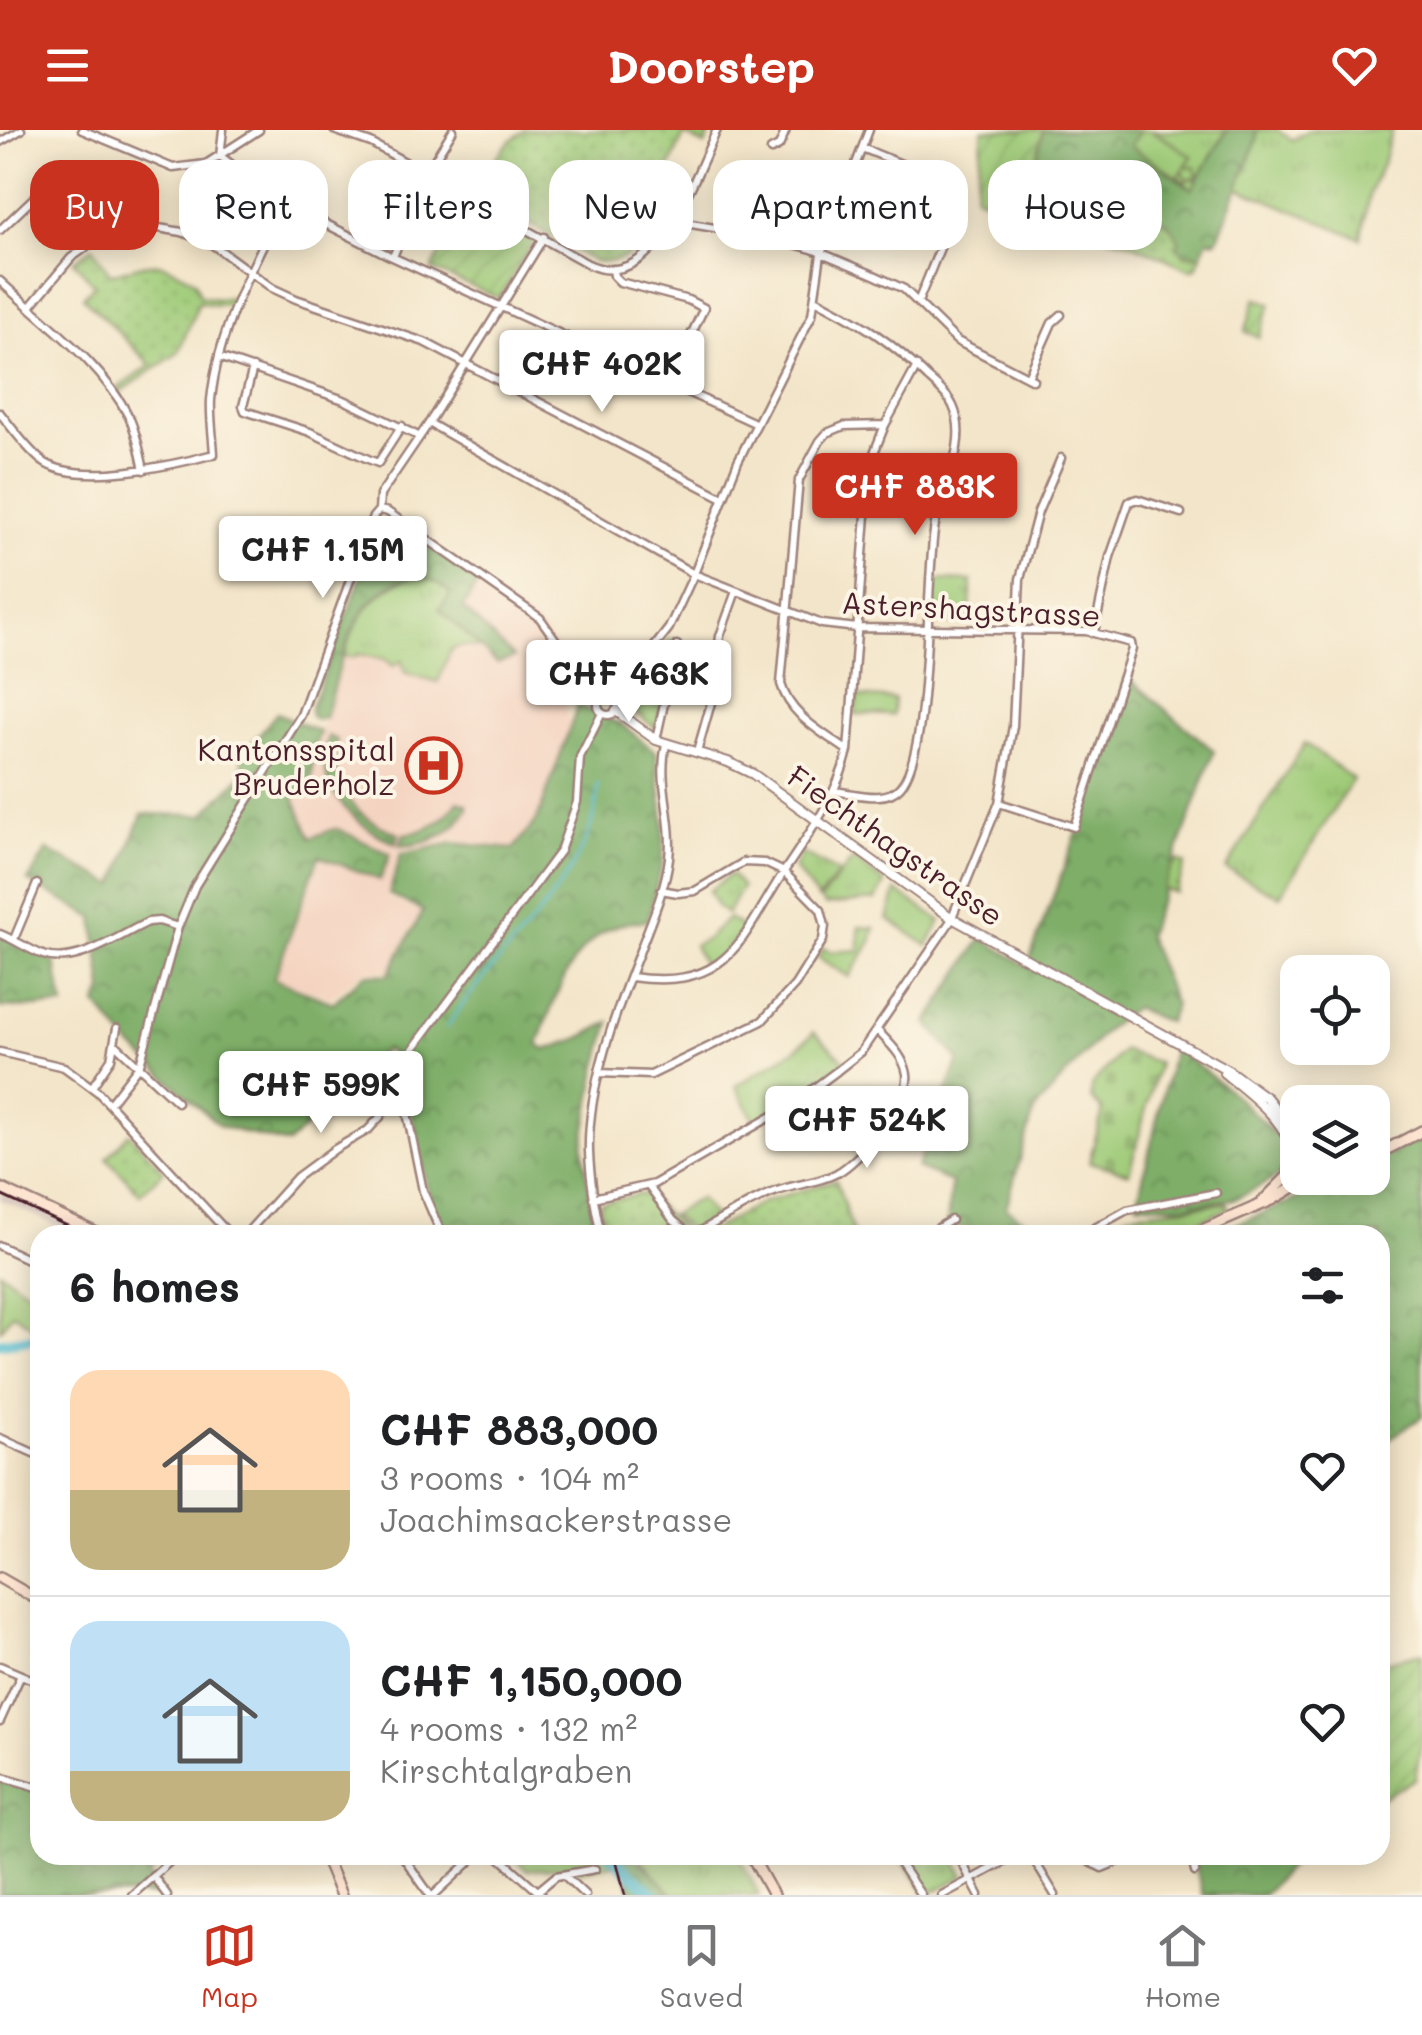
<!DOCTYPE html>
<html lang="en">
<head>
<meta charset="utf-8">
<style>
  :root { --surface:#fff; --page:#f6f6f6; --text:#202124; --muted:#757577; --line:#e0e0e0; --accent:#c8321e }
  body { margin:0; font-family:Mali,sans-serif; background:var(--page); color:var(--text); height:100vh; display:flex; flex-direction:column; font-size:38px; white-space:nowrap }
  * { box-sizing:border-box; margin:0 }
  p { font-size:32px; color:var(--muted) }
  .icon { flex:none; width:55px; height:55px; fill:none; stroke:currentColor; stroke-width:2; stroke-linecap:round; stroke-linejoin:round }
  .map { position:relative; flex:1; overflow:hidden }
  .details { position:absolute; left:30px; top:1095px; width:1360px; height:640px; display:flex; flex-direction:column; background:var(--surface); border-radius:30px; box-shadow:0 5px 25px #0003 }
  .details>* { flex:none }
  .hud { position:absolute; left:30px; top:30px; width:1362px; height:90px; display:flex; gap:20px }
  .tools { position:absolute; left:1280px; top:825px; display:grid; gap:20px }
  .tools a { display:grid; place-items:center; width:110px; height:110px; border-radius:20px; background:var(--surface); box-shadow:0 5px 25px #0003; font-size:50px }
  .price { position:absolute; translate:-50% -85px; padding:0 22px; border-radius:10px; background:#fff; color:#222; font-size:32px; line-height:65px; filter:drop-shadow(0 2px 5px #0008) }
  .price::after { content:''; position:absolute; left:50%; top:60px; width:30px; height:22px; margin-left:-15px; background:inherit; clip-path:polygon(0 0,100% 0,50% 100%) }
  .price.on { background:var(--accent); color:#fff }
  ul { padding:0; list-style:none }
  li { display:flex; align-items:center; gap:30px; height:250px; padding:0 40px }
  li+li { border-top:2px solid var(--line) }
  li span { display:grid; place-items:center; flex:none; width:280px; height:200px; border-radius:30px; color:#555 }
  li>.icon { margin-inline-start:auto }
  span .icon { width:120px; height:120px; fill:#fffc; stroke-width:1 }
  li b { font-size:42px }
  h2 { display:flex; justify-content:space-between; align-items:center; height:120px; padding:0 40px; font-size:42px }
  .pill { padding:0 35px; border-radius:30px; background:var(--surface); box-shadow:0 5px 25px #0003; font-size:35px; line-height:90px }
  .pill.on { background:var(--accent); color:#fff }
  header { display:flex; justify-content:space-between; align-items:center; height:130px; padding:0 40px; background:var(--accent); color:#fff; font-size:45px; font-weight:700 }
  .menu { display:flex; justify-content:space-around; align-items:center; height:140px; border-top:2px solid var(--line); background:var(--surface); font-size:28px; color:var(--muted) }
  .menu a { display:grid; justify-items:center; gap:5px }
  .menu .on { color:var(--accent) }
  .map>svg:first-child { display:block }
  .built { fill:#f4d3c0 }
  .railway { fill:#d0c0bc }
  .grass { fill:url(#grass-tufts); stroke:#747451; stroke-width:2.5 }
  .forest { fill:url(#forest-crowns); stroke:#64664a; stroke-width:2.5; fill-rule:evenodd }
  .cemetery { fill:url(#cemetery-stones); stroke:#747451; stroke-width:2.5 }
  .park { fill:url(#park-dots); stroke:#747451; stroke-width:2.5 }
  .garden { fill:url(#garden-furrows); stroke:#747451; stroke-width:2.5 }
  .pitch { fill:#9eca77; stroke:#747451; stroke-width:2.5 }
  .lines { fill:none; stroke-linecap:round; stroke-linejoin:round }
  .stream { stroke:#52bbcf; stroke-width:2.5 }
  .river { stroke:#52bbcf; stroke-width:11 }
  .minor-casing { stroke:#9e827a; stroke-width:11 }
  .tertiary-casing { stroke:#9e827a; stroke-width:12 }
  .secondary-casing { stroke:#9e827a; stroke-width:14 }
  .minor { stroke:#fff; stroke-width:6 }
  .tertiary { stroke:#fff; stroke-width:8 }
  .secondary { stroke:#fde4d1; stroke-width:9 }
  .tram { stroke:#4a1f2b; stroke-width:2.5 }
  .labels { text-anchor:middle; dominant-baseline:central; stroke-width:8; stroke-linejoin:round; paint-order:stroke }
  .street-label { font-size:30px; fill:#4a1f2b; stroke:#fcf5e5 }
  .poi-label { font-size:30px; fill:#4a1f2b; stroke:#fcf5e5; text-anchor:end }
</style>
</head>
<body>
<header><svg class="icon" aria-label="menu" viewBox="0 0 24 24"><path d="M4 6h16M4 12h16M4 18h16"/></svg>Doorstep<svg class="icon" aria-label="heart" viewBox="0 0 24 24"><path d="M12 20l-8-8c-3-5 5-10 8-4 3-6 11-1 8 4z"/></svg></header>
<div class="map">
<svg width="1422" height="1765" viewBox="0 0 1422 1765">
  <defs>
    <pattern id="grass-tufts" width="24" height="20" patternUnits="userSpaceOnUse" patternTransform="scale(2.5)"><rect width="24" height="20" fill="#9eca77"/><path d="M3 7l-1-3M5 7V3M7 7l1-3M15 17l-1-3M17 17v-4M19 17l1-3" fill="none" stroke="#8aad67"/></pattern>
    <pattern id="forest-crowns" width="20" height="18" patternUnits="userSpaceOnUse" patternTransform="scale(2.5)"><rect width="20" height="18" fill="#7eae68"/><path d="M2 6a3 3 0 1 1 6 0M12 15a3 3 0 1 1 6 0" fill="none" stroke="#698d56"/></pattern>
    <pattern id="cemetery-stones" width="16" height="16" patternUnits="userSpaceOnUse" patternTransform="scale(2.5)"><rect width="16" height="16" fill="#9eca77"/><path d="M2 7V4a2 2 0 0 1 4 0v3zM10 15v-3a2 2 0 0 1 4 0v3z" fill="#8aad67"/></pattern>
    <pattern id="park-dots" width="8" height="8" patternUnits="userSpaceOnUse" patternTransform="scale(2.5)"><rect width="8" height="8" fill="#9eca77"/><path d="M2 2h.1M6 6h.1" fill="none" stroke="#8aad67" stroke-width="1.8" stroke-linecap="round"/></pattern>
    <pattern id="garden-furrows" width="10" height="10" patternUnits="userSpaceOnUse" patternTransform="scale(2.5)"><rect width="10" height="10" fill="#9eca77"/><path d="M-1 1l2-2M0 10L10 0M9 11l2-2" fill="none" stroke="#8aad67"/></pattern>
  </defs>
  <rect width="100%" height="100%" fill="#fcf5e5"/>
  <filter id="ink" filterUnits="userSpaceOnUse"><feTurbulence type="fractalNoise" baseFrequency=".01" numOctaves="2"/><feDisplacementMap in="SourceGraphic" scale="20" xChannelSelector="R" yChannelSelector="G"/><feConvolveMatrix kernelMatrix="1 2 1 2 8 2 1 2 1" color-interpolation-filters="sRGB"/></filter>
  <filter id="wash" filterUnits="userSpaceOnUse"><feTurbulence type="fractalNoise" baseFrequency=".0048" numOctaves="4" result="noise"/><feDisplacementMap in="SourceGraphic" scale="40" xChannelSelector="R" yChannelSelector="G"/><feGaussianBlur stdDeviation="2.25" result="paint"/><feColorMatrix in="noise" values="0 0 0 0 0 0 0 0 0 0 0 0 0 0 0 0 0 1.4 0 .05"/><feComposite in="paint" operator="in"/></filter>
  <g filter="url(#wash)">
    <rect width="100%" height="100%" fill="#f3e5c9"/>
    <path class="built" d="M 410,408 L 500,466 L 544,500 L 571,539 L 563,568 L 570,593 L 536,690 L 512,718 L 453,710 L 399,722 L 386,767 L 420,782 L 388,841 L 362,841 L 331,868 L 276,848 L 321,728 L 380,751 L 392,723 L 336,697 L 312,707 L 295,668 L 314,651 L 315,620 L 351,507 Z"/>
    <path class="railway" d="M 0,1063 L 91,1105 L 77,1105 L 0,1069 Z"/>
    <path class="grass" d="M 1152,0 L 1227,0 L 1192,59 L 1178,47 L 1192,26 Z
      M 1257,0 L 1277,0 L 1292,10 L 1309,0 L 1392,0 L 1384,30 L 1370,62 L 1360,108 L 1238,58 L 1256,12 Z
      M 390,416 L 416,425 L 413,431 L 380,440 Z
      M 412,447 L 437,451 L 451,464 L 439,479 L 486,519 L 464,516 L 451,519 L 438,552 L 405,543 L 402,531 L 393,536 L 385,529 L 358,524 L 354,528 L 344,526 C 354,489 374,459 412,447 Z
      M 933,450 L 972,451 L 969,492 L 935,493 L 931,488 Z
      M 857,566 L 894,569 L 893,585 L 855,584 Z
      M 1305,613 L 1353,649 L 1280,766 L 1226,739 Z
      M 802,723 L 839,743 L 818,769 L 794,738 Z
      M 853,729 L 885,753 L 876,770 L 825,775 L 820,770 Z
      M 731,744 L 742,757 L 727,784 L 718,778 L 709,761 Z
      M 896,761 L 941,791 L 928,816 L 888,789 Z
      M 728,788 L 746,799 L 727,823 L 703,835 L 694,815 L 708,808 Z
      M 859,797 L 875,798 L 871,812 L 849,847 L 818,827 L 823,818 L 830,822 L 859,820 Z
      M 814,902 L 845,931 L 809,960 L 755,992 L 736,956 L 796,919 Z
      M 700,1068 L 716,1090 L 692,1103 L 671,1085 Z
      M 1226,1073 L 1229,1078 L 1168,1105 L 1093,1105 L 1131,1083 Z
      M 648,1725 L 738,1725 L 759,1765 L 673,1765 L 641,1729 Z
      M 899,1725 L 951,1725 L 964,1746 L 927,1765 Z"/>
    <path class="forest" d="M 1043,0 L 1140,0 L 1131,16 L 1192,59 L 1227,0 L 1257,0 L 1256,12 L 1217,111 L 1208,110 L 1201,126 L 1186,125 L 1177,117 L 1179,111 L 1153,83 L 1071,82 L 1057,94 L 1023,87 Z
      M 383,390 L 393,393 L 479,452 L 463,478 L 514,528 L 497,533 L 439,479 L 451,464 C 436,450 423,443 402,450 C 349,469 339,541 325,588 L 317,590 L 311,586 L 310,579 ZM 390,417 L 415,425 L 413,431 L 382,439 Z
      M 1127,547 L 1214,621 L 1147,806 L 1175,875 L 1168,892 L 1134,878 L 1107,899 L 1034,981 L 1006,1078 L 1039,1099 L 1042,1105 L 987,1105 L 985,1101 L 947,1096 L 951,1052 L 917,1038 L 959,930 L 927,893 L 982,808 L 1027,836 L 1096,653 Z
      M 578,575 L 621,594 L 656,622 L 664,689 L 663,731 L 647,791 C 577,789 557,862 538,915 L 545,920 L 578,909 L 610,892 L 596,944 L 583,1016 L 596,1105 L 448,1105 L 432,1080 L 408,970 L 400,960 L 402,933 L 385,919 L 288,1014 L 220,996 L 126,911 L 97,875 L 103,860 L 94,788 L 28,751 L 47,720 L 115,755 L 142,684 L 203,685 L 244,643 L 242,625 L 277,583 L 320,602 L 313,620 L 312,650 L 294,668 L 311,708 L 336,698 L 390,724 L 380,750 L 319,726 L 274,849 L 333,873 L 365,844 L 388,845 L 423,781 L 389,764 L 401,724 L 453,713 L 513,719 L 537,690 Z
      M 328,606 L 337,610 C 326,657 357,689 399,704 L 396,714 C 354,694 312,658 328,606 Z
      M 458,671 L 467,674 L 468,679 C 453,704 429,715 400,716 L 404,704 C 427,702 445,691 458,671 Z
      M 0,803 L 55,832 L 64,876 L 0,878 Z
      M 1174,917 L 1231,962 L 1289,1017 L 1281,1045 L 1236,1069 L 1184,1076 L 1137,1073 Z
      M 1422,1007 L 1422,1287 L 1386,1311 L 1380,1305 L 1380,1105 L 1211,1105 L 1305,1065 L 1313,1067 L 1339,1056 L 1342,1048 L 1372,1048 L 1373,1033 Z
      M 0,1650 L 40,1661 L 40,1725 L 169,1725 L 148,1745 L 162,1765 L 0,1765 Z
      M 622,1725 C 644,1728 657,1749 672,1765 L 632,1765 Z
      M 1192,1725 L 1301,1725 L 1262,1765 L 1203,1765 Z"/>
    <path class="cemetery" d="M 1123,920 L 1158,933 L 1129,1043 L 1089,1032 L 1103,980 L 1091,969 L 1092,955 Z"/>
    <path class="park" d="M 524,0 L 712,0 L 705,15 L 684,5 L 650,80 L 669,89 C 649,115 628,136 593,131 L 471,59 L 509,12 Z
      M 1081,70 C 1098,72 1112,78 1128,82 C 1156,89 1164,80 1179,111 L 1177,117 L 1186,125 L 1201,126 L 1196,138 L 1191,140 L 1128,112 L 1057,94 L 1067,88 L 1073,72 Z
      M 93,117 L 110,144 C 155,132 154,126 195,151 L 200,166 L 217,169 L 235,167 L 233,174 L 215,175 L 199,172 L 178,223 L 119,263 L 116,259 L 151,235 L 83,167 L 94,155 L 74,131 Z
      M 669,509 L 676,511 L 656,599 L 628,576 L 649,546 L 645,542 Z
      M 1178,731 L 1185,734 L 1176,763 L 1163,759 L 1173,734 Z
      M 129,1003 L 164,1041 L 140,1064 L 107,1028 Z
      M 836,1050 L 854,1105 L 704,1105 L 763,1072 Z
      M 640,1064 L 646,1065 L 688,1105 L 605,1105 L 600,1073 Z"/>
    <path class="garden" d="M 983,0 L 1043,0 L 1023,87 L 975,65 Z
      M 467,68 L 535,110 L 499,168 L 432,140 Z
      M 1256,168 L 1271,174 L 1259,207 L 1245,202 Z
      M 1422,1523 L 1422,1609 L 1415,1649 L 1380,1669 L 1380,1533 Z"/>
    <path class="pitch" d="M 1140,0 L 1151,0 L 1192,26 L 1184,38 L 1195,37 L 1197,48 L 1186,50 L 1183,40 L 1178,47 L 1130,16 Z
      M 0,1141 L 40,1170 L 37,1200 L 13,1183 L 0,1200 Z
      M 513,1725 L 611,1725 L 613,1735 L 572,1741 L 567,1737 L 527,1740 Z"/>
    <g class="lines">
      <path class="stream" d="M 447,897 C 494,821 596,750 598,654"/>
      <path class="river" d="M 0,1213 L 40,1207
        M 610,1725 L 655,1765"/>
    </g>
  </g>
  <g filter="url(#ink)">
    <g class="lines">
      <defs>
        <path id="minor" d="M 82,0 L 173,38 L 206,34 L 259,0
          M 223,0 L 220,26 L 284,73 L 388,125 L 757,294
          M 334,0 L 371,13 L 588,134 C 655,167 696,43 717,0
          M 0,12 L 21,0
          M 862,18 L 951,54 L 942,113 L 918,172
          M 771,20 L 779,16 L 786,0
          M 841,72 L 942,113
          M 674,91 L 772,108 L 812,119 L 874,145 L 904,159 L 957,211 L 1033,250
          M 0,100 L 42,60
          M 393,127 L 427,42 L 453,0
          M 613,139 L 614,146 L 620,152 L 688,170 L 704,178 L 668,253
          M 0,151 C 44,192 102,233 129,287 C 137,304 140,322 144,340
          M 817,170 C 863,194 891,211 928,248 C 937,256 948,265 953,276 C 970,313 942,357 935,394 C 925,450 932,621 900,657 C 885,674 854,663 834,661
          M 29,178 L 71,128 L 100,107 L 147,96 L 182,102 L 213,115 L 272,158 L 296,169 L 424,212 L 723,368
          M 219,227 L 344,270 L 418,306
          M 253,238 L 243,276 L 245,281 L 310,302 L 368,329 L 378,333 L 402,296
          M 1028,247 L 1052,193 L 1061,185
          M 0,283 C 13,299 26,318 42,331 C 77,357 174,335 214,324 C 213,306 210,287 211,270 C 218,200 253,134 284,73
          M 429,293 L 694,444 L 822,494 L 857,498 L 1086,501 L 1131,513 L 1132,519 L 1074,697 L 999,673
          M 379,380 L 380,365 L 429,293 L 544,107
          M 379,380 L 388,382 L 540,488 L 582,547 L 601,568
          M 1094,502 L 1110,427 L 1129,372 L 1137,369 L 1181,383
          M 671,539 L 714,551
          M598 575a10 10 0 1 1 20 0a10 10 0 1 1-20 0Z
          M 615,567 L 669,498 L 694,444 L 738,331 L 812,185 L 821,124 L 869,0
          M 656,610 L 677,515
          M 848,621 C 822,602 790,586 781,554 L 799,350 L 820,311 L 827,303 L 844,296 L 885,295
          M 697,622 L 711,573 L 720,506 L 736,461
          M 0,804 C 15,810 28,819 43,825 C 75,837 120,805 148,792 L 159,791 L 178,797
          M 14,809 L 37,754
          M 631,847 C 732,861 740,808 787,737 C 812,700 837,665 848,621 L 870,333 L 885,295 L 917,236
          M 115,914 L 177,972
          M 0,922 L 64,937 L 98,962 L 230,1105
          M 599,943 L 651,945 L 762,891 L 795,855 L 823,810 L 825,796 L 821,780 L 784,742 L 765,733 L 744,732 L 695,761 L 678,763 L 661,760
          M 92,957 L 111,929 L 117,898
          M 390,967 L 405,973 L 423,1061 L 442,1105
          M 110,973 L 140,934 L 178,797 L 195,756 L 301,585 L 373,387 L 379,380
          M 649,1057 L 673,1090 L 691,1105
          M 593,1068 L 654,1054 L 793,974 L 837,941 L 861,922 L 950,792 L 999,673 L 1013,596 L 1020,449 L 1038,382 L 1061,328
          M 245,1105 L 297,1047 L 335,1019 L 368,1000 L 380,987 L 413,919 L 560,721 L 577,672 L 580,627 L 602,583
          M 601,1105 C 595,1078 590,1050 589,1022 C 587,958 616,881 639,823 C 650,793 665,761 669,728 C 674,690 657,652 666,615
          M 694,1105 C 720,1090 749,1071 777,1061 C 796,1054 819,1053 837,1043 C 860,1031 911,971 907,944 C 904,926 889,913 877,900
          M 927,1105 L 951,1090
          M 1082,1105 L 1127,1080 L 1216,1063
          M 0,1116 L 40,1135
          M 0,1308 L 40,1326
          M 0,1536 L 40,1553
          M 0,1591 L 21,1545
          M 0,1646 L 40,1658
          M 402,1725 L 430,1765
          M 497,1725 L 542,1765
          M 894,1725 L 921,1765
          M 958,1725 L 979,1765
          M 1031,1725 L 1055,1765
          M 1077,1725 L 1102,1738 L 1119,1731 L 1123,1725
          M 1191,1725 L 1195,1742
          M 630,1727 L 633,1725
          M 153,1746 L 167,1765
          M 565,1746 L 585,1765
          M 538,1761 L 556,1746 L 595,1739
          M 132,1765 L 177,1725
          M 434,1765 L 477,1725
          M 942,1765 L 1017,1725"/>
        <path id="tertiary" d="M 616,581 L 656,610 L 728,632 L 753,644 L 952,788 L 1228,940 L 1267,968 L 1298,1007
          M 1224,943 C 1250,964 1291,993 1293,1029"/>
        <path id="secondary" d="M 1298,1026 L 1289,1038 L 1295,1052 L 1308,1056 L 1320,1048
          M 1372,1027 L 1422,1001
          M 0,1058 L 101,1105
          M 1263,1071 L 1290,1044
          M 1191,1105 L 1274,1069 L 1299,1054
          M 0,1448 L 40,1471
          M 324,1725 L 341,1765
          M 751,1725 L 773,1765"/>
      </defs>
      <use href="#minor" class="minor-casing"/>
      <use href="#tertiary" class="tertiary-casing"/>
      <use href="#secondary" class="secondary-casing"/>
      <use href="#minor" class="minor"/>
      <use href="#tertiary" class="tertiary"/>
      <use href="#secondary" class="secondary"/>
      <path class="tram" d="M 0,1065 L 87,1105
        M 615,1725 L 625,1765"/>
    </g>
  </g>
  <defs>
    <symbol id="hospital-ring" viewBox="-11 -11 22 22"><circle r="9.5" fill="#fcf5e5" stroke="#c8321e" stroke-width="1.5"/><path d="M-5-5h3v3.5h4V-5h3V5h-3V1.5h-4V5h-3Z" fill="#c8321e"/></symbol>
  </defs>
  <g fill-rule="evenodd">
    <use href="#hospital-ring" x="402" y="604" width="63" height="63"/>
  </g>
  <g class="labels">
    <g class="street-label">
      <text transform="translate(971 478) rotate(3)">Astershagstrasse</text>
      <text transform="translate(896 715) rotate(35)">Fiechthagstrasse</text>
    </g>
    <g class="poi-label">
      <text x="395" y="619">Kantonsspital<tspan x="395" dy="34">Bruderholz</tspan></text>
    </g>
  </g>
</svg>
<div class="tools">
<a><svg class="icon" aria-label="locate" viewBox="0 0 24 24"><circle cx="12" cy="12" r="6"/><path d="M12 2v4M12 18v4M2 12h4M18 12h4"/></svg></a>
<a><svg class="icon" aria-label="layers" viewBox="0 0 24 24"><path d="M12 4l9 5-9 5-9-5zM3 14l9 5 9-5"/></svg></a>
</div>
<b class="price" style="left:602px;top:285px">CHF 402K</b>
<b class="price on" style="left:915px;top:408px">CHF 883K</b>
<b class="price" style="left:323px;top:471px">CHF 1.15M</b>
<b class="price" style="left:629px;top:595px">CHF 463K</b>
<b class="price" style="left:321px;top:1006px">CHF 599K</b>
<b class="price" style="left:867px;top:1041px">CHF 524K</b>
<div class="hud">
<a class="pill on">Buy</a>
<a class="pill">Rent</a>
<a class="pill">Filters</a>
<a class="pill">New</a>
<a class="pill">Apartment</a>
<a class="pill">House</a>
</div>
<section class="details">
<h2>6 homes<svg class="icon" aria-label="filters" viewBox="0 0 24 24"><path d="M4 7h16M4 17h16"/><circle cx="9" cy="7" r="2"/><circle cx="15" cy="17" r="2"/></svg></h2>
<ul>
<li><span style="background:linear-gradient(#ffd9b3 60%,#c2b280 0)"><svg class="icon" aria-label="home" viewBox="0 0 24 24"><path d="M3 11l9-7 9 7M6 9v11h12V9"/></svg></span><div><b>CHF 883,000</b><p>3 rooms · 104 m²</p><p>Joachimsackerstrasse</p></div><svg class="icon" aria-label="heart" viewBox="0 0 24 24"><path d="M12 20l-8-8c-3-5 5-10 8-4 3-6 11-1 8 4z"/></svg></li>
<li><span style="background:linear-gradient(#bfe0f5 75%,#c2b280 0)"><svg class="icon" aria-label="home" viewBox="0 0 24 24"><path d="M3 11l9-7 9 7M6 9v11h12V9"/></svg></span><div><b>CHF 1,150,000</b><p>4 rooms · 132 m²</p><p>Kirschtalgraben</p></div><svg class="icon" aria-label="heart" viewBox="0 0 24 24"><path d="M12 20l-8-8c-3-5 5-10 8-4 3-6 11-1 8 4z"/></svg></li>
</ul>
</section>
</div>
<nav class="menu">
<a class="on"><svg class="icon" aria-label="map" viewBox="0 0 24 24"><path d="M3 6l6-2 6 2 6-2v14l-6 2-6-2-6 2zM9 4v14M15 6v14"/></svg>Map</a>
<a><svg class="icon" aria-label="saved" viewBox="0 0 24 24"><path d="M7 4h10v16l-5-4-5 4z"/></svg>Saved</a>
<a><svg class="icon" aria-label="home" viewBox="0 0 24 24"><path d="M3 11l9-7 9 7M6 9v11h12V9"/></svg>Home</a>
</nav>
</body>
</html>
